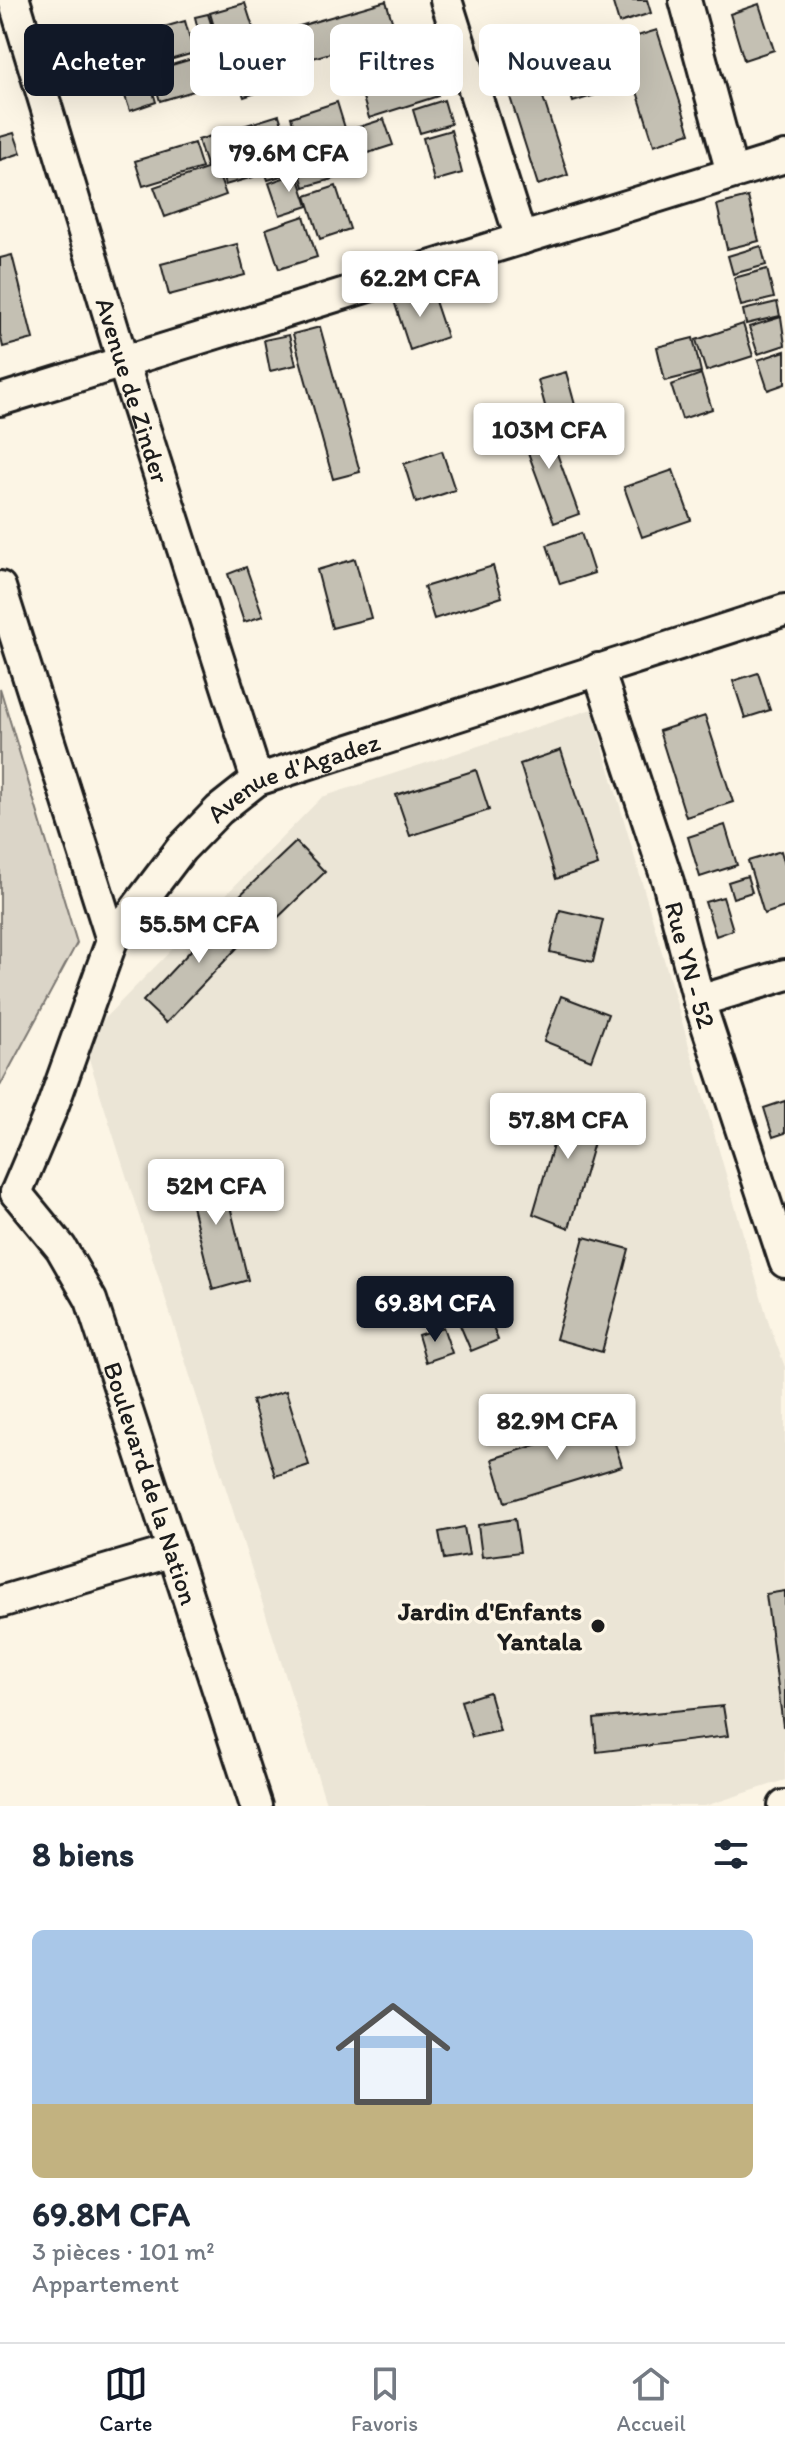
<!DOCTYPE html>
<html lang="fr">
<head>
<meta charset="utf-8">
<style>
  :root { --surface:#fff; --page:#f2f2f3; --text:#1f2937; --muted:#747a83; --line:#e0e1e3; --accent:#111827 }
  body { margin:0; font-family:Itim,sans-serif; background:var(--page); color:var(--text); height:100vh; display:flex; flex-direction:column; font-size:30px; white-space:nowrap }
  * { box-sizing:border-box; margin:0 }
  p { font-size:26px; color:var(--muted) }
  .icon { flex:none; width:44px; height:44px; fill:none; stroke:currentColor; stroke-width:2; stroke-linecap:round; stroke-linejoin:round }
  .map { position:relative; height:1806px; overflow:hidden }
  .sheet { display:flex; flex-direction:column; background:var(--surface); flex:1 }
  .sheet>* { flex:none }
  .banner { position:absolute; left:24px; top:24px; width:738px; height:72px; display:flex; gap:16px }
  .price { position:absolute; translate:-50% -68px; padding:0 18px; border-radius:8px; background:#fff; color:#222; font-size:26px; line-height:52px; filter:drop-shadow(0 2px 4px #0008) }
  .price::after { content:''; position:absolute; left:50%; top:48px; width:24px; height:18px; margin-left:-12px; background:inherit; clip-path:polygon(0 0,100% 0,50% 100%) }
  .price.on { background:var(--accent); color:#fff }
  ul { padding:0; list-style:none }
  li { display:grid; align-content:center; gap:16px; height:424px; padding:0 32px }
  li span { display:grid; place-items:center; height:248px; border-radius:12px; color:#555 }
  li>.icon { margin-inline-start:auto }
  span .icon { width:144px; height:144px; fill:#fffc; stroke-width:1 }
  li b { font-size:34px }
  h2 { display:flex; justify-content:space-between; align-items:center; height:96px; padding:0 32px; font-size:34px }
  .pill { padding:0 28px; border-radius:12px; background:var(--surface); box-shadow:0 8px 32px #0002; font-size:28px; line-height:72px }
  .pill.on { background:var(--accent); color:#fff }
  .menu { display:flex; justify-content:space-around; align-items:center; height:112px; border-top:2px solid var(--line); background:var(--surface); font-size:22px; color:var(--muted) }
  .menu a { display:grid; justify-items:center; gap:4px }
  .menu .on { color:var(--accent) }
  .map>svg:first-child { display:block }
  .built { fill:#ebe5d6 }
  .green { fill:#dbd5c8; stroke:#7c7872; stroke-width:2 }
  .building { fill:#c4c0b3; stroke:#1c1c1c; stroke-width:2 }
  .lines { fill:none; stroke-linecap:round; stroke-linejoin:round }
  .street-casing { stroke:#1c1c1c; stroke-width:36 }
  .street { stroke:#fcf5e5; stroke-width:30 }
  .poi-dot { fill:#1c1c1c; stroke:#fcf5e5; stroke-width:3 }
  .labels { text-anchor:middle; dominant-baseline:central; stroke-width:7; stroke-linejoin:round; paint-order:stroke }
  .street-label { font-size:26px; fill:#1c1c1c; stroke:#fcf5e5 }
  .poi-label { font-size:26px; font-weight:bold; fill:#1c1c1c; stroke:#fcf5e5; text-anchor:end }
</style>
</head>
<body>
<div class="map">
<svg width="785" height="1806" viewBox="0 0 785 1806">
  <rect width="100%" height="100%" fill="#fcf5e5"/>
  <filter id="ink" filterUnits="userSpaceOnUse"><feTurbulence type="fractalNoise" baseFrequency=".0125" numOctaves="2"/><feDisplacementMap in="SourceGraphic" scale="16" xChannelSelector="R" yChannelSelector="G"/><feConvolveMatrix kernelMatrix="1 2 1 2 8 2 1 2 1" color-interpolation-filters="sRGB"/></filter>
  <g filter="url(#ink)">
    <path class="built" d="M 592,709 L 769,1324 L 785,1367 L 785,1780 L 705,1806 L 327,1806 L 83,1040 L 322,797 Z"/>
    <path class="green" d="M 0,688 L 77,943 L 0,1086 Z"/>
    <path class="building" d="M 612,0 L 647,0 L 651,13 L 619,23 Z
      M 386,1 L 396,34 L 275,69 L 265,36 Z
      M 245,3 L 255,34 L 219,44 L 210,13 Z
      M 759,4 L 774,50 L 744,60 L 730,14 Z
      M 208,14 L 214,33 L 200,38 L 195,17 Z
      M 185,21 L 194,53 L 159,63 L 150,31 Z
      M 657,30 L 690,133 L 654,145 L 621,41 Z
      M 143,36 L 153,66 L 105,82 L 95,52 Z
      M 260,39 L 268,69 L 160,101 L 151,71 Z
      M 602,48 L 614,89 L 573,102 L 560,61 Z
      M 428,62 L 438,96 L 369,118 L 359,84 Z
      M 147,72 L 156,102 L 130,111 L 120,81 Z
      M 269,73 L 274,87 L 244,97 L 239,83 Z
      M 540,88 L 568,175 L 538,185 L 510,97 Z
      M 444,100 L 451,124 L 420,133 L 413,110 Z
      M 337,102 L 345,128 L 299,143 L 291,117 Z
      M 279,115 L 288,143 L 207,168 L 198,140 Z
      M 384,119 L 393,145 L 365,154 L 356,128 Z
      M 451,130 L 462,173 L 434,181 L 423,138 Z
      M 14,133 L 21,153 L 0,160 L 0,137 Z
      M 325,136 L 336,178 L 304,187 L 292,145 Z
      M 194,143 L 202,168 L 143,186 L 135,161 Z
      M 288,147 L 296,171 L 268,180 L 260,157 Z
      M 248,159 L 253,177 L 225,185 L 220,168 Z
      M 215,166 L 226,195 L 165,217 L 154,187 Z
      M 297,173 L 308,206 L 280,215 L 269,183 Z
      M 336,186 L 350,229 L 320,239 L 306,196 Z
      M 748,197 L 759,241 L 727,249 L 717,205 Z
      M 304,216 L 317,257 L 279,269 L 266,229 Z
      M 237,244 L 245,275 L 169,295 L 161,264 Z
      M 761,246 L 766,265 L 733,274 L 728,256 Z
      M 12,255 L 33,339 L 3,347 L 0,334 L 0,258 Z
      M 767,269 L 774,298 L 741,306 L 734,278 Z
      M 431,289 L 447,337 L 410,350 L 394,301 Z
      M 777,302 L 780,316 L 746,324 L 743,310 Z
      M 781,317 L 785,345 L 758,354 L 749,327 Z
      M 743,324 L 753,356 L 706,371 L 696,340 Z
      M 320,327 L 360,472 L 333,479 L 293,334 Z
      M 289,335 L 296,365 L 270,371 L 264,340 Z
      M 693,338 L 701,372 L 665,381 L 657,347 Z
      M 785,351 L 785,384 L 768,390 L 758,360 Z
      M 566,372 L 575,405 L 547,413 L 538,380 Z
      M 701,374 L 712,409 L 682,419 L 671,385 Z
      M 544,418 L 579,514 L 554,523 L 519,428 Z
      M 442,451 L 455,490 L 416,503 L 404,464 Z
      M 673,470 L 691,520 L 642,537 L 624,487 Z
      M 581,533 L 594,573 L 560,584 L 547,545 Z
      M 355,559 L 371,618 L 332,628 L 317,570 Z
      M 493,566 L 502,597 L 434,619 L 424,587 Z
      M 246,567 L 263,616 L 244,622 L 228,574 Z
      M 758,673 L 770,710 L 745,718 L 733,681 Z
      M 705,716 L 733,802 L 686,817 L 659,731 Z
      M 561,750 L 598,865 L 556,879 L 520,764 Z
      M 476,770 L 489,810 L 410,836 L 396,795 Z
      M 725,825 L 737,865 L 700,877 L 688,837 Z
      M 296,842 L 325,872 L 265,930 L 236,899 Z
      M 781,851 L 785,865 L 785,907 L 764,914 L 748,861 Z
      M 747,876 L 752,892 L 733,898 L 728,882 Z
      M 723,897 L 733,930 L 716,936 L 705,902 Z
      M 232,907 L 255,929 L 166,1023 L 143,1001 Z
      M 560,910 L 603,920 L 593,962 L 550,952 Z
      M 561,996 L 608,1014 L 591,1060 L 544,1041 Z
      M 568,1094 L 604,1108 L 569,1228 L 533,1214 Z
      M 785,1101 L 785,1133 L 773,1137 L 764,1108 Z
      M 220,1165 L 248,1280 L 213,1290 L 184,1174 Z
      M 584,1237 L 629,1249 L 602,1352 L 556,1339 Z
      M 487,1313 L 498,1340 L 471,1351 L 460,1325 Z
      M 443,1327 L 452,1353 L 426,1362 L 418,1335 Z
      M 286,1391 L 309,1465 L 275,1476 L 252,1401 Z
      M 608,1422 L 622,1466 L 505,1502 L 492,1459 Z
      M 515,1519 L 520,1552 L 482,1557 L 478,1525 Z
      M 464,1527 L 469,1555 L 444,1559 L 439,1532 Z
      M 785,1591 L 785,1726 L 783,1726 L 766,1594 Z
      M 489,1692 L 500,1731 L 472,1737 L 461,1701 Z
      M 723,1706 L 728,1736 L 597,1752 L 594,1719 Z"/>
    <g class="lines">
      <defs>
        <g id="street">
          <path id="s1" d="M 14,0 L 123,362 L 257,780"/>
          <path d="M 446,0 L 521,239"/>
          <path d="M 685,0 L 732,173"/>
          <path d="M 0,400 L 785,157"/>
          <path d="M 0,587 L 112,940"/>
          <path id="s2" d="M 598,669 L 668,882 L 699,1001 L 785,1262"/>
          <path d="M 699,1001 L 785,975"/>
          <path id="s3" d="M 16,1193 L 52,1108 L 112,940 L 181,849 L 219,810 L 257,780 L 785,610"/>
          <path id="s4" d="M 16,1193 L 61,1248 L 91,1300 L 256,1806"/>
          <path d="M 0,1602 L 173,1551"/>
          <path d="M 784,1806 L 785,1806"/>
        </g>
      </defs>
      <use href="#street" class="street-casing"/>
      <use href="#street" class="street"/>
    </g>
  </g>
  <circle class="poi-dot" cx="598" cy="1626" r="8"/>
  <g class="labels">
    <g class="street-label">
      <text stroke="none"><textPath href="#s1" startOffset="408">Avenue de Zinder</textPath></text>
      <text stroke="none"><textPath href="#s3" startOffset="522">Avenue d'Agadez</textPath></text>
      <text stroke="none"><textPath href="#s2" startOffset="310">Rue YN - 52</textPath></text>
      <text stroke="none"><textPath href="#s4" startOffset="324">Boulevard de la Nation</textPath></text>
    </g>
    <g class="poi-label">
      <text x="582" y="1611">Jardin d'Enfants<tspan x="582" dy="30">Yantala</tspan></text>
    </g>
  </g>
</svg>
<b class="price" style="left:289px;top:194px">79.6M CFA</b>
<b class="price" style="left:420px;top:319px">62.2M CFA</b>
<b class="price" style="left:549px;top:471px">103M CFA</b>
<b class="price" style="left:199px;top:965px">55.5M CFA</b>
<b class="price" style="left:568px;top:1161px">57.8M CFA</b>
<b class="price" style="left:216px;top:1227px">52M CFA</b>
<b class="price on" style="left:435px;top:1344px">69.8M CFA</b>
<b class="price" style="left:557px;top:1462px">82.9M CFA</b>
<div class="banner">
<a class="pill on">Acheter</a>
<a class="pill">Louer</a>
<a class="pill">Filtres</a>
<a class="pill">Nouveau</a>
</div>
</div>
<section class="sheet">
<h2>8 biens<svg class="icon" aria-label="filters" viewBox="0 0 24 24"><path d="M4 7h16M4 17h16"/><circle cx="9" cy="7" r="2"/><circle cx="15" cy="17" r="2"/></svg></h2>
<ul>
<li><span style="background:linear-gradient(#a9c7e8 70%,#c2b280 0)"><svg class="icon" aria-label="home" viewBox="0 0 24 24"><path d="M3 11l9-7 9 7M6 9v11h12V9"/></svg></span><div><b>69.8M CFA</b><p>3 pièces · 101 m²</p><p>Appartement</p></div></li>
</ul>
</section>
<nav class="menu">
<a class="on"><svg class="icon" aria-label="map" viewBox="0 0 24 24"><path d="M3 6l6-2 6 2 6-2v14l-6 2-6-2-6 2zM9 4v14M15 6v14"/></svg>Carte</a>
<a><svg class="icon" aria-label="saved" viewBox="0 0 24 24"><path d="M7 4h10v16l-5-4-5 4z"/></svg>Favoris</a>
<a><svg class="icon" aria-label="home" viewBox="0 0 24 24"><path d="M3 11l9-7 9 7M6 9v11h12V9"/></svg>Accueil</a>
</nav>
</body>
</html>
